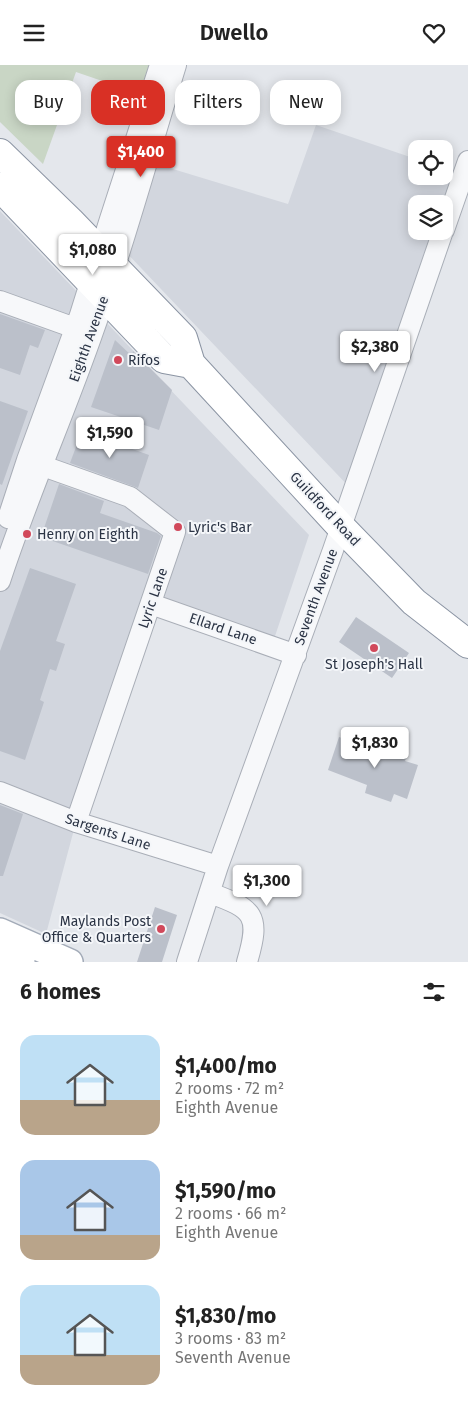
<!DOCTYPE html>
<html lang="en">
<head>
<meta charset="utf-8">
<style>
  :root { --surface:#fff; --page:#f2f2f2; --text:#222; --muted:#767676; --accent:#d93025 }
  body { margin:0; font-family:"Fira Sans",sans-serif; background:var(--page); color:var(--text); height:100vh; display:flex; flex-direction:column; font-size:19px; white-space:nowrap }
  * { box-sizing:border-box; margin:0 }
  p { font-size:16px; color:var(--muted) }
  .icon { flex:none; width:28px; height:28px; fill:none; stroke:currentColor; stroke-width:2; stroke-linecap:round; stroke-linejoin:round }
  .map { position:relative; height:897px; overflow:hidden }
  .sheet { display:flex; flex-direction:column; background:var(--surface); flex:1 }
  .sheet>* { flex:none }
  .banner { position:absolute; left:15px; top:15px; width:439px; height:45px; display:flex; gap:10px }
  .tools { position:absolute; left:408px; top:75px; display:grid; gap:10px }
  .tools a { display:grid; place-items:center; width:45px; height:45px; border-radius:10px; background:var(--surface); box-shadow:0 2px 12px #0003; font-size:25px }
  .price { position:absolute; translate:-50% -42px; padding:0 11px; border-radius:5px; background:#fff; color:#222; font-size:16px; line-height:32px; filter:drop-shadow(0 1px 2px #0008) }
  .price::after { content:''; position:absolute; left:50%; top:30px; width:15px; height:11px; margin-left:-8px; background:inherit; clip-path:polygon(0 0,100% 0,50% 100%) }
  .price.on { background:var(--accent); color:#fff }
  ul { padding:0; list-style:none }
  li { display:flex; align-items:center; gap:15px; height:125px; padding:0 20px }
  li span { display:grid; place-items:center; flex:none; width:140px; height:100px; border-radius:15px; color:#555 }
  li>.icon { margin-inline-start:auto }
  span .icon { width:60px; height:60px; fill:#fffc; stroke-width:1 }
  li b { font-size:21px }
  h2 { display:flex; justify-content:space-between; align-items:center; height:60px; padding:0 20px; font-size:21px }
  .chip { padding:0 18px; border-radius:15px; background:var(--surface); box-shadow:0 2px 12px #0003; font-size:18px; line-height:45px }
  .chip.on { background:var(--accent); color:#fff }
  header { display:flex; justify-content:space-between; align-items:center; height:65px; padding:0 20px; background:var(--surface); font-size:22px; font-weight:600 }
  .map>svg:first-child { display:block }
  .built { fill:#d2d6de }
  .green { fill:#c9d6c5 }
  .building { fill:#bbc0ca }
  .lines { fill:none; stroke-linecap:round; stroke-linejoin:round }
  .minor-casing { stroke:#a9aeb7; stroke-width:22 }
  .major-casing { stroke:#a3abb8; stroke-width:28 }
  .highway-casing { stroke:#8b94a3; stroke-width:30 }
  .minor { stroke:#f7f8fa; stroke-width:20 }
  .major { stroke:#fff; stroke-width:25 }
  .highway { stroke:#fff; stroke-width:28 }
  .poi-dot { fill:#d1495b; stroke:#f4f6f9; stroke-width:2 }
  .labels { text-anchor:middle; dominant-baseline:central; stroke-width:4; stroke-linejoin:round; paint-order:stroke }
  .street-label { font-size:14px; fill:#2b3445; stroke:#f4f6f9 }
  .poi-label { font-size:14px; fill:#2b3445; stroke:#f4f6f9; text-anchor:start }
</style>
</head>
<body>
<header><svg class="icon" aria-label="menu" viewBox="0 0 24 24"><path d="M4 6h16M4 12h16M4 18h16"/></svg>Dwello<svg class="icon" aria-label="heart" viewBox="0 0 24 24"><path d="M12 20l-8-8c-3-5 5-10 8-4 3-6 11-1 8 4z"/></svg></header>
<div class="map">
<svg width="468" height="897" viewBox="0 0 468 897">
  <rect width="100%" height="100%" fill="#e4e7ec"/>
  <path class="built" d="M 316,60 L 416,94 L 416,111 L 444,111 L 444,103 L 463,110 L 444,139 L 416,139 L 416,166 L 443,166 L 353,426 L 103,163 L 130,91 L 288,139 Z
    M 0,146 L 309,470 L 273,577 L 151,539 L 76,757 L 46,869 L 0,848 Z"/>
  <path class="green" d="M 0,0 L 160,0 L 149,32 L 76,7 L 43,99 L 0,57 Z"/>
  <path class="building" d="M 0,249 L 45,265 L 38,283 L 30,280 L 20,310 L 0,303 Z
    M 115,275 L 132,291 L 133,286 L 172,325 L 159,365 L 91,342 Z
    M 0,336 L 28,346 L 2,420 L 0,419 Z
    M 82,366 L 149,390 L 138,423 L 70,398 Z
    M 59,419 L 104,436 L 100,448 L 157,468 L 161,471 L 148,509 L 41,472 Z
    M 30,503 L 76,519 L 56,576 L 65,579 L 56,606 L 50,604 L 40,635 L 44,637 L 25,695 L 0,686 L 0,586 Z
    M 356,552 L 409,588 L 392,613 L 339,577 Z
    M 339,672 L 379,686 L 382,679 L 408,688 L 405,696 L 418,700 L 407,734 L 394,729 L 391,737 L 365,728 L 367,720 L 328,705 Z
    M 0,740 L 23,749 L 3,811 L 0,811 Z
    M 155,842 L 177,850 L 162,897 L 137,897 Z"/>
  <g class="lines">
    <defs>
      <path id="minor" d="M 444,165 L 468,96
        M 0,236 L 75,263
        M 29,396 L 130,432 L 175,467 L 76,757
        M 8,453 L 27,395 L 80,250 L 110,154 L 160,0
        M 0,516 C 28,430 65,348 94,264 C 125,177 149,88 176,0
        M 151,539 L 296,590
        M 0,727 L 76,757 L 218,801
        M 210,828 C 254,844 261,850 247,897
        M 187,897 L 218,801 L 333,485 L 443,166"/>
      <path id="major" d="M 0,866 L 70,897
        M 0,887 L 22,897"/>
      <path id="highway" d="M 0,88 L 70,156 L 183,273 L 191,299 L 341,462 L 414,537 L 468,579
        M 0,122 L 164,294 L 191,299"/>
    </defs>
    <use href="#minor" class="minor-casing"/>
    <use href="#major" class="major-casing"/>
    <use href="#highway" class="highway-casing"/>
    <use href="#minor" class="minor"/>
    <use href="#major" class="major"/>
    <use href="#highway" class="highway"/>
  </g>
  <g class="poi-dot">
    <circle cx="118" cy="295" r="5"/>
    <circle cx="178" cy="462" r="5"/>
    <circle cx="27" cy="469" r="5"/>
    <circle cx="374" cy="583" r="5"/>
    <circle cx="161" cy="864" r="5"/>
  </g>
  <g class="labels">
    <g class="street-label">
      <text transform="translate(89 274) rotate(-70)">Eighth Avenue</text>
      <text transform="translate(325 444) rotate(47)">Guildford Road</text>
      <text transform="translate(316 532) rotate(-70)">Seventh Avenue</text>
      <text transform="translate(153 533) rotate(-71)">Lyric Lane</text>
      <text transform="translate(223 564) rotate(19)">Ellard Lane</text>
      <text transform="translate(108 767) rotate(18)">Sargents Lane</text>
    </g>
    <g class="poi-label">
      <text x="128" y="295">Rifos</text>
      <text x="188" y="462">Lyric's Bar</text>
      <text x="37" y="469">Henry on Eighth</text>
      <text x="374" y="599" text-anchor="middle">St Joseph's Hall</text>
      <text x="151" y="856" text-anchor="end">Maylands Post<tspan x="151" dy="16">Office &amp; Quarters</tspan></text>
    </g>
  </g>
</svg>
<div class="tools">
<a><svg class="icon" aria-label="locate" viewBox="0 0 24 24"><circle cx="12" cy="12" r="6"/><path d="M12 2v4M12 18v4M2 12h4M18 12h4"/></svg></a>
<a><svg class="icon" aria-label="layers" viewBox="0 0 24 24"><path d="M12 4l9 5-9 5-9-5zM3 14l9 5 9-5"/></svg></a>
</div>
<b class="price on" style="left:141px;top:113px">$1,400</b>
<b class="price" style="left:93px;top:211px">$1,080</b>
<b class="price" style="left:375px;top:308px">$2,380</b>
<b class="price" style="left:110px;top:394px">$1,590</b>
<b class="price" style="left:375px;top:704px">$1,830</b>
<b class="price" style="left:267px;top:842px">$1,300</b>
<div class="banner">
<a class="chip">Buy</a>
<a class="chip on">Rent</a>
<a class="chip">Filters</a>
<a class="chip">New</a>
</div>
</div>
<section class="sheet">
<h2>6 homes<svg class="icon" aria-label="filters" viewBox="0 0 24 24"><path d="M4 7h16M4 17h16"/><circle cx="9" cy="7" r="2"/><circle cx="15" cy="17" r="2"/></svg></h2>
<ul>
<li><span style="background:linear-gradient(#bfe0f5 65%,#b9a48a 0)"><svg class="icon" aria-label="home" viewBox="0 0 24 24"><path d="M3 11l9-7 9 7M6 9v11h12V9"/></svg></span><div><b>$1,400/mo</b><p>2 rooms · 72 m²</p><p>Eighth Avenue</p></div></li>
<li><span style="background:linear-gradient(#a9c7e8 75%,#b9a48a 0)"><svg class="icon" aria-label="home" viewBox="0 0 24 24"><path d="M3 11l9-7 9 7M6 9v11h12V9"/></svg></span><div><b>$1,590/mo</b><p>2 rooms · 66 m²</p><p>Eighth Avenue</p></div></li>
<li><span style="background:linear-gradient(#bfe0f5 70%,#b9a48a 0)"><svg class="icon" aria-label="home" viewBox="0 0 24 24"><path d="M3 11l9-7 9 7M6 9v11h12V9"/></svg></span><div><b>$1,830/mo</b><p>3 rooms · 83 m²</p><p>Seventh Avenue</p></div></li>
</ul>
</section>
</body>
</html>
